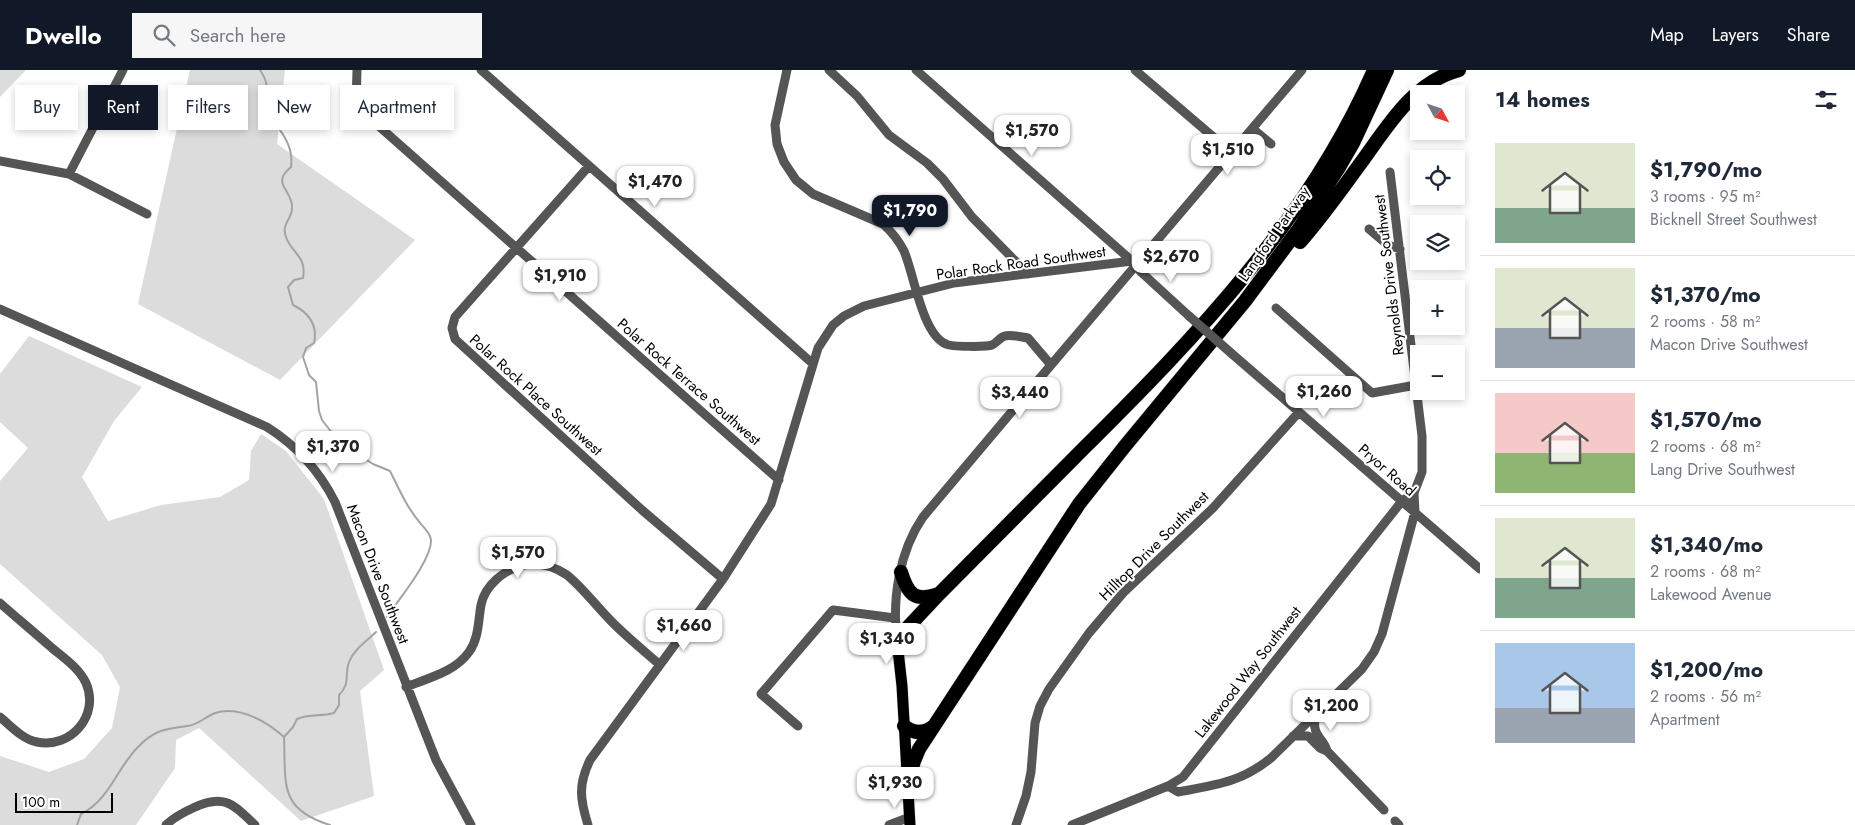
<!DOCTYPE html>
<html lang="en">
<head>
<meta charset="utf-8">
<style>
  :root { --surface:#fff; --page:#f6f6f7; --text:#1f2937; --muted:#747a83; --line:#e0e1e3; --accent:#111827 }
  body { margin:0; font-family:Jost,sans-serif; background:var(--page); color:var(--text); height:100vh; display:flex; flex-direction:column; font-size:19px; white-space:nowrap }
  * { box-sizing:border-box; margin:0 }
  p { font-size:16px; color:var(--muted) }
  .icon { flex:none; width:28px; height:28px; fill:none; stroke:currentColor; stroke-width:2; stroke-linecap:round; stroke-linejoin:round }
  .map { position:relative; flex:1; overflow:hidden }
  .side { display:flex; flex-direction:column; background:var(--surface); width:375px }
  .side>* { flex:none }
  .banner { position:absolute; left:15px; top:15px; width:475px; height:45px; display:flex; gap:10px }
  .needle { width:32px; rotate:130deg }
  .controls { position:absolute; left:1410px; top:15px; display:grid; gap:10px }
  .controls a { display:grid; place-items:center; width:55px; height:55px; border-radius:0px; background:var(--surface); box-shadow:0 2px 8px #0003; font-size:25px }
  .scale { position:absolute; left:15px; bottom:12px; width:98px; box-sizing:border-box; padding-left:5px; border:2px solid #000; border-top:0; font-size:14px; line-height:18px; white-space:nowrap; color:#000; -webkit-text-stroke:4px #fff; paint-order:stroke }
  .price { position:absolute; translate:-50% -42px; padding:0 11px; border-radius:10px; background:#fff; color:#222; font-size:16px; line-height:32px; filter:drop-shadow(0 1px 2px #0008) }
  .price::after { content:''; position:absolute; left:50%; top:30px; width:15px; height:11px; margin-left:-8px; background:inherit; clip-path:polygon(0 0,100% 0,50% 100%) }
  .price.active { background:var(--accent); color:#fff }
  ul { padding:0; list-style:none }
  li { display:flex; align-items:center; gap:15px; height:125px; padding:0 15px }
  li+li { border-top:1px solid var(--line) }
  li span { display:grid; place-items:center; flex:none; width:140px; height:100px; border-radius:0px; color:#555 }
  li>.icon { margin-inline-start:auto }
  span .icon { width:60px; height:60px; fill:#fffc; stroke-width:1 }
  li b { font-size:21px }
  h2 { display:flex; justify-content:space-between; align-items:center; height:60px; padding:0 15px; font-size:21px }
  .pill { padding:0 18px; border-radius:0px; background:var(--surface); box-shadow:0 2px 8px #0003; font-size:18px; line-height:45px }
  .pill.active { background:var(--accent); color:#fff }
  header { display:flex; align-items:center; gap:30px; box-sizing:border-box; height:70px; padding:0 25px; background:var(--accent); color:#fff }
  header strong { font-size:24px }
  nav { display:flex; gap:28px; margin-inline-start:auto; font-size:18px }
  .search { width:350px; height:45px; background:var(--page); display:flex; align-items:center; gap:12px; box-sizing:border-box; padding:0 18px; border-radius:0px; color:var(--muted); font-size:19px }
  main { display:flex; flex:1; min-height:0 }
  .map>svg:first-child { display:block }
  .green { fill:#dcdcdc }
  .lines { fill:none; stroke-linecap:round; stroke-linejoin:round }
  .stream { stroke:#a3a3a3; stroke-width:2 }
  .major-casing { stroke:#dbdbdb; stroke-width:12 }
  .highway-casing { stroke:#dbdbdb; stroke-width:15 }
  .minor { stroke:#555; stroke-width:9 }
  .major { stroke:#000; stroke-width:11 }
  .highway { stroke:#000; stroke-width:14 }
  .minor-bridge { stroke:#555; stroke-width:9 }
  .labels { text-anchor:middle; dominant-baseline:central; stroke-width:4; stroke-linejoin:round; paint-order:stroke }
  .street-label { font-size:15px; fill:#000; stroke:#fff }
</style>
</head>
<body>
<header>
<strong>Dwello</strong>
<div class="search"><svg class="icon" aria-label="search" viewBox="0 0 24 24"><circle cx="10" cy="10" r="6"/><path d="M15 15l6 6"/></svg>Search here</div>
<nav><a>Map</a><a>Layers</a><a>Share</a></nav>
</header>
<main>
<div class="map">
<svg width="1480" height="755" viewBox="0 0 1480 755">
  <rect width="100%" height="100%" fill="#fff"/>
  <path class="green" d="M 0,0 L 26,0 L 0,27 Z
    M 190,0 L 285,0 L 277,74 L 415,170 L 280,310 L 138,234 Z
    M 29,266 L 142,317 L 114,351 L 82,407 L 108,451 L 161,435 L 220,427 L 249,410 L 251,381 L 261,364 L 286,381 L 324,429 L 384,600 L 360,621 L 374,726 L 301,751 L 199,658 L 176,670 L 175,698 L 136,755 L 0,755 L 0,686 L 49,702 L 84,689 L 112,658 L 120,617 L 102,585 L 0,494 L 0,411 L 28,378 L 0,352 L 0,304 Z"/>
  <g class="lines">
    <path class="stream" d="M 260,0 C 272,17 265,27 268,47 C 282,60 294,76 291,97 C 270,114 293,120 292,138 C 292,150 281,153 286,167 C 292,184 307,186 303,208 L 294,210 L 288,217 L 293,235 C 309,243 318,255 314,273 L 306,278 L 303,287 L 309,305 L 316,312 L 319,341 L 322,350 L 340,373 L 373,394 L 390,401 C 399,419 407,438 421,454 C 425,459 430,463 431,470 C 432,490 398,530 387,547
      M 284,667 L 293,657 L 297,649 C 309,643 321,647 334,643 L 339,635 L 339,625 C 351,613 344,606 349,592 C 354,579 367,571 376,562
      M 284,667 C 286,713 278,739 330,755
      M 77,755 L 81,744 C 109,730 116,700 137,678 C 154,660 164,659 187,656 C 198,655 205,647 215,643 C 239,635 267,652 284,667"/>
    <defs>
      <path id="major" d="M 897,571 L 902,616 L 910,755"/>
      <path id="highway" d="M 1300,172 C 1323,146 1343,117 1363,90 C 1389,54 1414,12 1459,0
        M 901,502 C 908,525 915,532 938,524
        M 897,571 L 909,556 L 939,524 C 987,476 1035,427 1083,379 C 1196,267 1310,148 1374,0
        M 904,656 C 914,664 924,664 934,656
        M 908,712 L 914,691 L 919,679 L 1079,434 L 1125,376 L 1245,231 L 1298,160 L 1338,99 L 1353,73 L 1387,0"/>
    </defs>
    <use href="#major" class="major-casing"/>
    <use href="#highway" class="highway-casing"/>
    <path class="minor" d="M 357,0 L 356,36 L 779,410
      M 481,0 L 812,293
      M 787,0 L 775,55 L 777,74 L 784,92 L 796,110 L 813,124 L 883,154 C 892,162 899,171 904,181 C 914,204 922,264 946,274 C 951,277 987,277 992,275 C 997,273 1000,267 1005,266 C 1011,264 1021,267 1028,268 L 1051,295
      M 829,0 L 857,26 L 889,65 L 927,93 L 943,109 L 972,147 L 1028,204
      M 916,0 L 1132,191 L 1141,202 L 1189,246
      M 1135,0 L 1232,83
      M 1253,59 L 1271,74
      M 0,91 L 69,104 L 147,144
      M 589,96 L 455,247 L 452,258 L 455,269 L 642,440 L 723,509
      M 69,104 L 123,0
      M 1369,159 L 1388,175 L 1400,179
      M 1276,238 L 1372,323 L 1416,315
      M 0,239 L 267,357 C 297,376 319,400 335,432 L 436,690 L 471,755
      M 1231,283 L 1480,499
      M 0,533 C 17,548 35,563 52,578 C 64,588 79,598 86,613 C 100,645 71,679 37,672 C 22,669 11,656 0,647
      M 897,571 C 892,529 899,482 923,447 L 1051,295 L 1302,0
      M 406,617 C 428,608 455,602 469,582 C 479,568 478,552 481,535 C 485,515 504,500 523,495 C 538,492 554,496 567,505 C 583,518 597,537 612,552 C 627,567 644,581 660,595
      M 1315,645 C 1315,649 1314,654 1315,658 C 1316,667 1325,671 1327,681
      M 798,656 L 761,624 L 833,540 L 895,548
      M 1293,666 L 1308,666 L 1320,678 L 1327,681 L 1384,740
      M 1168,716 L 1178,722 C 1215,715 1240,713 1271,688 L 1362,599 L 1374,582 L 1382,564 L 1415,442 L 1414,423 L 1422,402 L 1422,366 L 1390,102
      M 1395,751 L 1399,755
      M 166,755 C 174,747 182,743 193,738 C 224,723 233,734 255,755
      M 588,755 C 580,729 578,715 590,690 L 723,509 L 771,434 L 818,278 L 833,255 L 844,246 L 864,236 L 954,213 L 1132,191
      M 889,755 L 910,747
      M 1016,755 L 1026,726 L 1031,702 L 1035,653 L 1040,636 L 1049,619 L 1089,563 L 1123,523 L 1213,438 L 1299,342
      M 1072,755 L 1168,716 L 1183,707 L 1402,431 L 1414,423"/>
    <use href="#major" class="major"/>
    <use href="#highway" class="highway"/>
    <path class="minor-bridge" d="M 1189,246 L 1231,283"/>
  </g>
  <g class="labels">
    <g class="street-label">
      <text transform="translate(1274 164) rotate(-55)">Langford Parkway</text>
      <text transform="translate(1021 193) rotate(-8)">Polar Rock Road Southwest</text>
      <text transform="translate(1389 205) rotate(-97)">Reynolds Drive Southwest</text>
      <text transform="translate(689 312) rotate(41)">Polar Rock Terrace Southwest</text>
      <text transform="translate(536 325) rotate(42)">Polar Rock Place Southwest</text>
      <text transform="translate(1387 400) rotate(41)">Pryor Road</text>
      <text transform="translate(1154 476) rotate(-45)">Hilltop Drive Southwest</text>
      <text transform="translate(378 504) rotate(69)">Macon Drive Southwest</text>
      <text transform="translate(1248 602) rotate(-52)">Lakewood Way Southwest</text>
    </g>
  </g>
</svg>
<div class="controls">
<a><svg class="needle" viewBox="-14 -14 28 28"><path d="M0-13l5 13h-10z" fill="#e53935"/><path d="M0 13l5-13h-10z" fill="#747a83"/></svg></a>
<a><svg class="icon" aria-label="locate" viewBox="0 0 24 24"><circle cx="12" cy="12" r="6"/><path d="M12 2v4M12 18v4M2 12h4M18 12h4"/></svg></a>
<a><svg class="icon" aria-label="layers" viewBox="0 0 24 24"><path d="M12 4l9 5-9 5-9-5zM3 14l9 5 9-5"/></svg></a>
<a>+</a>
<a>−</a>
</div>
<div class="scale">100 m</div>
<b class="price" style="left:1032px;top:87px">$1,570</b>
<b class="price" style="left:1228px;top:106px">$1,510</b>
<b class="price" style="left:655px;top:138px">$1,470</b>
<b class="price active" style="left:910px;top:167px">$1,790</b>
<b class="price" style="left:1171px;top:213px">$2,670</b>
<b class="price" style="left:560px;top:232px">$1,910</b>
<b class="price" style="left:1324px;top:348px">$1,260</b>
<b class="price" style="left:1020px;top:349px">$3,440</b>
<b class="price" style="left:333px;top:403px">$1,370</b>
<b class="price" style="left:518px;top:509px">$1,570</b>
<b class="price" style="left:684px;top:582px">$1,660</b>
<b class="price" style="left:887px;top:595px">$1,340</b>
<b class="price" style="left:1331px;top:662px">$1,200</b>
<b class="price" style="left:895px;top:739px">$1,930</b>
<div class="banner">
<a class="pill">Buy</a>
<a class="pill active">Rent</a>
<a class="pill">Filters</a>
<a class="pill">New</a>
<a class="pill">Apartment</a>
</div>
</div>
<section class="side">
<h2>14 homes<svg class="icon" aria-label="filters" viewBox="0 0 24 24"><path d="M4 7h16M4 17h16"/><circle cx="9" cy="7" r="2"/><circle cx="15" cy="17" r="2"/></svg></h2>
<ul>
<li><span style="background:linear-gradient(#dfe7d0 65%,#7fa58c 0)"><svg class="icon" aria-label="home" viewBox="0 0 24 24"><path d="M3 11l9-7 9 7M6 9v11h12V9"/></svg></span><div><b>$1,790/mo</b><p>3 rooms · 95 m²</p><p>Bicknell Street Southwest</p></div></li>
<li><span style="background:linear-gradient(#dfe7d0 60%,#9aa5b1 0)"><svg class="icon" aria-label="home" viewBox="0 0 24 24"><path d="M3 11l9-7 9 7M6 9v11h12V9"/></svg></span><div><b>$1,370/mo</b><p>2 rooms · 58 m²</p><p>Macon Drive Southwest</p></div></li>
<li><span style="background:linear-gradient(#f6c9c9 60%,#8fb573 0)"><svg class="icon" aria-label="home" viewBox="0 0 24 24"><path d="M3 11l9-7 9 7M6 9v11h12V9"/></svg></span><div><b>$1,570/mo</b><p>2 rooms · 68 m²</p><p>Lang Drive Southwest</p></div></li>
<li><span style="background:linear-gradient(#dfe7d0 60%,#7fa58c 0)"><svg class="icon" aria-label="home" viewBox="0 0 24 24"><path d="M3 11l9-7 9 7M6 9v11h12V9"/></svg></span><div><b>$1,340/mo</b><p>2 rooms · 68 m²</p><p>Lakewood Avenue</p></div></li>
<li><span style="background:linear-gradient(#a9c7e8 65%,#9aa5b1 0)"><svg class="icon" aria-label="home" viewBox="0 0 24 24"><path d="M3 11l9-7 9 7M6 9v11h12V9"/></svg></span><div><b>$1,200/mo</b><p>2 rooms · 56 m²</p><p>Apartment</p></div></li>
</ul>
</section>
</main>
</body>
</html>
